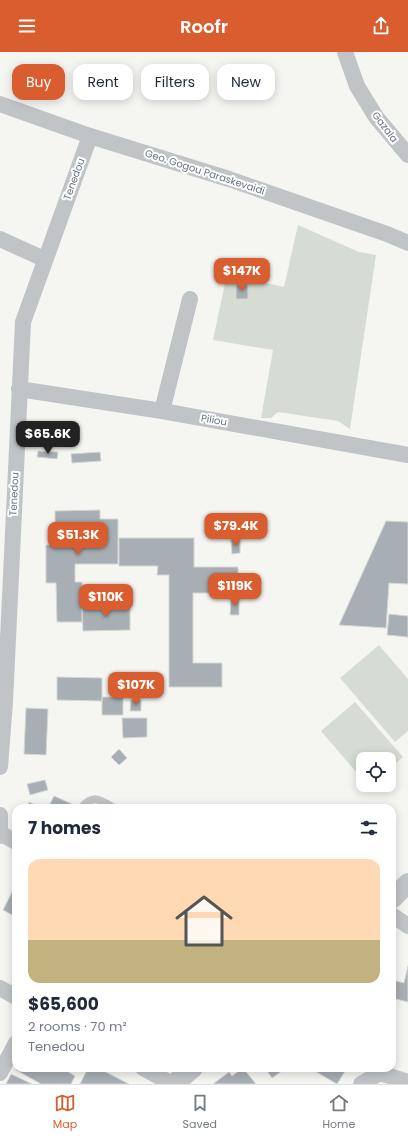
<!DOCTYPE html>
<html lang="en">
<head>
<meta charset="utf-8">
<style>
  :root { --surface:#fff; --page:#f6f6f7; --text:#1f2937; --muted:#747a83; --line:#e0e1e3; --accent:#d95d2e }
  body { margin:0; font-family:Poppins,sans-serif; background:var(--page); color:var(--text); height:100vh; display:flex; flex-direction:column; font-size:15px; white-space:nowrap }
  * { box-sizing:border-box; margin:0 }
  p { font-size:13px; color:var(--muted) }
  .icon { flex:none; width:22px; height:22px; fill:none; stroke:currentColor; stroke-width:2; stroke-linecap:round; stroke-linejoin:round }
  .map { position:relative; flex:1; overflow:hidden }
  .details { position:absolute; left:12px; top:752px; width:384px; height:268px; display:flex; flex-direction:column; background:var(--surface); border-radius:12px; box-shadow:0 2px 10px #0003 }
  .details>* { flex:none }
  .top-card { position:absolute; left:12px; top:12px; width:384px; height:36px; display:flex; gap:8px }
  .fabs { position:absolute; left:356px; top:700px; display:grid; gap:8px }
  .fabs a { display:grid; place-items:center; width:40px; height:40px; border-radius:8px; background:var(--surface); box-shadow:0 2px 10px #0003; font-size:20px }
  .price { position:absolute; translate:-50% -34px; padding:0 9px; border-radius:8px; background:var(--accent); color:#fff; font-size:13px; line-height:26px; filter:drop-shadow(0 1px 2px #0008) }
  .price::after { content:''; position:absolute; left:50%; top:24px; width:12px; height:9px; margin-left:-6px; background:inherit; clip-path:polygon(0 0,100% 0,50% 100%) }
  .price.selected { background:#222; color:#fff }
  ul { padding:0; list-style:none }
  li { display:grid; align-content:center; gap:8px; height:212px; padding:0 16px }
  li+li { border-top:1px solid var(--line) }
  li span { display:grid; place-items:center; height:124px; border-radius:12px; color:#555 }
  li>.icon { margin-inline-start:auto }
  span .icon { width:72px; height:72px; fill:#fffc; stroke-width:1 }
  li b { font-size:17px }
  h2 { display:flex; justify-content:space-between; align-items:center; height:48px; padding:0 16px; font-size:17px }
  .chip { padding:0 14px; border-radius:12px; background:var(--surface); box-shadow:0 2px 10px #0003; font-size:14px; line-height:36px }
  .chip.selected { background:var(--accent); color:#fff }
  header { display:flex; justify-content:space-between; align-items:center; height:52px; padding:0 16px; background:var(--accent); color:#fff; font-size:18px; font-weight:600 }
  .menu { display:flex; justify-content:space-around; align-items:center; height:56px; border-top:1px solid var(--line); background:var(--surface); font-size:11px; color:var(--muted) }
  .menu a { display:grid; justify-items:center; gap:2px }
  .menu .selected { color:var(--accent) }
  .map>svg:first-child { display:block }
  .green { fill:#d6dcd3 }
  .building { fill:#a8afb4; stroke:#d6d6d4 }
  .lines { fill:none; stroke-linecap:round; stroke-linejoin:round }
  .service { stroke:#c0c4c7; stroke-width:8 }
  .minor { stroke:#c0c4c7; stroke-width:16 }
  .tertiary { stroke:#c0c4c7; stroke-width:20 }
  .labels { text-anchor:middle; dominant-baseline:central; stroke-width:4; stroke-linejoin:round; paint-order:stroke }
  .street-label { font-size:10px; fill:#667481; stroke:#fff }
</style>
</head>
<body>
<header><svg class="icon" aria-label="menu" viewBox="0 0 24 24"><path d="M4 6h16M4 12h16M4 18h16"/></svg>Roofr<svg class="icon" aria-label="share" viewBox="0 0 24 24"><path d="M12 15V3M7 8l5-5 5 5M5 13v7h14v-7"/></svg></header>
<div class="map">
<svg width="408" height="1032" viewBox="0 0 408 1032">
  <rect width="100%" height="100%" fill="#f5f5f2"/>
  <path class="green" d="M 298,173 L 359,200 L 376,203 L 350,377 L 338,369 L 278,360 L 271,366 L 261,366 L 273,298 L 213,288 L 227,222 L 284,235 Z
    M 379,593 L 408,627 L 408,679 L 395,690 L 340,626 Z
    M 355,650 L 403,705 L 389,717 L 389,707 L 363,707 L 363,728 L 321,679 Z"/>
  <path class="building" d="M 236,233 L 248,233 L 248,247 L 236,247 Z
    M 38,399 L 58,400 L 57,407 L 37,405 Z
    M 100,400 L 101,409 L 72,411 L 71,402 Z
    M 100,458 L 100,467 L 118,467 L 118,512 L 75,512 L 75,530 L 82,530 L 82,570 L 57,570 L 56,531 L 46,531 L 46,493 L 55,493 L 55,459 Z
    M 386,469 L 408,470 L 408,532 L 389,531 L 386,576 L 339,573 Z
    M 119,486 L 194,486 L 194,515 L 238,515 L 238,541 L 193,541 L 193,611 L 222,611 L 222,635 L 169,635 L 169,523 L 157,523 L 158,514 L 119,514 Z
    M 231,488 L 240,488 L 240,501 L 232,502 Z
    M 231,547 L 239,547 L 239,563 L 230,563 Z
    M 130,553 L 130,578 L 83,579 L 82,554 Z
    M 389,562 L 408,564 L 408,585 L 387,583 Z
    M 132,624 L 132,645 L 123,645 L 123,663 L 102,663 L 102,645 L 113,645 L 113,625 Z
    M 57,625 L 102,626 L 102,649 L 57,648 Z
    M 131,648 L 141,648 L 141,659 L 130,659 Z
    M 26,656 L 48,657 L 46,703 L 24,702 Z
    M 122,666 L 147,666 L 147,685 L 123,686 Z
    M 119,697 L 127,706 L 119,713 L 111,705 Z
    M 45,728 L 48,738 L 30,743 L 27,732 Z
    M 54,744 L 72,752 L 70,756 L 48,756 Z
    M 29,750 L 42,756 L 27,756 Z
    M 16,832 L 16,865 L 3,858 Z
    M 408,914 L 408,950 L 392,946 L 392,928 L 404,931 Z
    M 17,1016 L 66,1016 L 65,1018 L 75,1024 L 71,1032 L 41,1032 L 16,1018 Z
    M 88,1016 L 98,1016 L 129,1032 L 80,1032 Z
    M 243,1016 L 256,1032 L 213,1032 L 229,1020 L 232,1024 Z
    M 265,1016 L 286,1016 L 272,1026 Z
    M 315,1016 L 347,1016 L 337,1032 L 313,1018 Z
    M 11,1022 L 32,1032 L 6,1032 Z"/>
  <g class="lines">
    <path class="service" d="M 81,756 C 94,741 100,748 114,756"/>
    <path class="minor" d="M 345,0 L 357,34 L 376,65 L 408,103
      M 0,52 L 90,84 L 229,127 L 387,182 L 408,191
      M 0,187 L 44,207
      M 19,337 L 162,359 L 408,403
      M 162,359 L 190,247
      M 0,715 L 5,650 L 23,270 L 90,84
      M 0,763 L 0,784
      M 0,781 L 16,790
      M 392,863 L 408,874
      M 0,936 L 16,945
      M 143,1016 L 172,1032
      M 0,1021 L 16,991
      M 361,1032 L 380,1021 L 408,1030"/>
    <path class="tertiary" d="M 392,847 L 408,831
      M 174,1032 L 193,1016"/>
  </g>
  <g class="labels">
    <g class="street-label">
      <text transform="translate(385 75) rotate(53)">Gazala</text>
      <text transform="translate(205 120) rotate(18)">Geo. Gogou Paraskevaidi</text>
      <text transform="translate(74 127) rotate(-70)">Tenedou</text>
      <text transform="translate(214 368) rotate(10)">Piliou</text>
      <text transform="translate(14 442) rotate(-87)">Tenedou</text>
    </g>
  </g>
</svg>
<div class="fabs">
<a><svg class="icon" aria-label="locate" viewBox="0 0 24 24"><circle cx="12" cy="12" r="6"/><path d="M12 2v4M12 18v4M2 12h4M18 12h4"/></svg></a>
</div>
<b class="price" style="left:242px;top:240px">$147K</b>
<b class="price selected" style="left:48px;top:403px">$65.6K</b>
<b class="price" style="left:236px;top:495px">$79.4K</b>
<b class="price" style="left:78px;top:504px">$51.3K</b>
<b class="price" style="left:235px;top:555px">$119K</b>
<b class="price" style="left:106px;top:566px">$110K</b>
<b class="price" style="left:136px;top:654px">$107K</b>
<div class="top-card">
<a class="chip selected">Buy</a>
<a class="chip">Rent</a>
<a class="chip">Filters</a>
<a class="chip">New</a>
</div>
<section class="details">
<h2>7 homes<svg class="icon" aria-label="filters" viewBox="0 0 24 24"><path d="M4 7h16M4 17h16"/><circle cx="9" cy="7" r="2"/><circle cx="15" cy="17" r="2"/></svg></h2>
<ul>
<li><span style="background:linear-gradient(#ffd9b3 65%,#c2b280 0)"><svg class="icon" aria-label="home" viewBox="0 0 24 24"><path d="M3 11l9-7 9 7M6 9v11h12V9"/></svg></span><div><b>$65,600</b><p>2 rooms · 70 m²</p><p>Tenedou</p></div></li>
</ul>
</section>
</div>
<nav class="menu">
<a class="selected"><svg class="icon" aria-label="map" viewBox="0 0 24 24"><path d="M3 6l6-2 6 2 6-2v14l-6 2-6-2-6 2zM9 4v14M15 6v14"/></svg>Map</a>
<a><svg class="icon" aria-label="saved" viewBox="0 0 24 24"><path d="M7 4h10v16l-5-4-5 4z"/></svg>Saved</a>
<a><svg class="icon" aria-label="home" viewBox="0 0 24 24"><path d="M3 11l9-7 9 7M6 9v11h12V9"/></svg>Home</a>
</nav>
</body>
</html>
